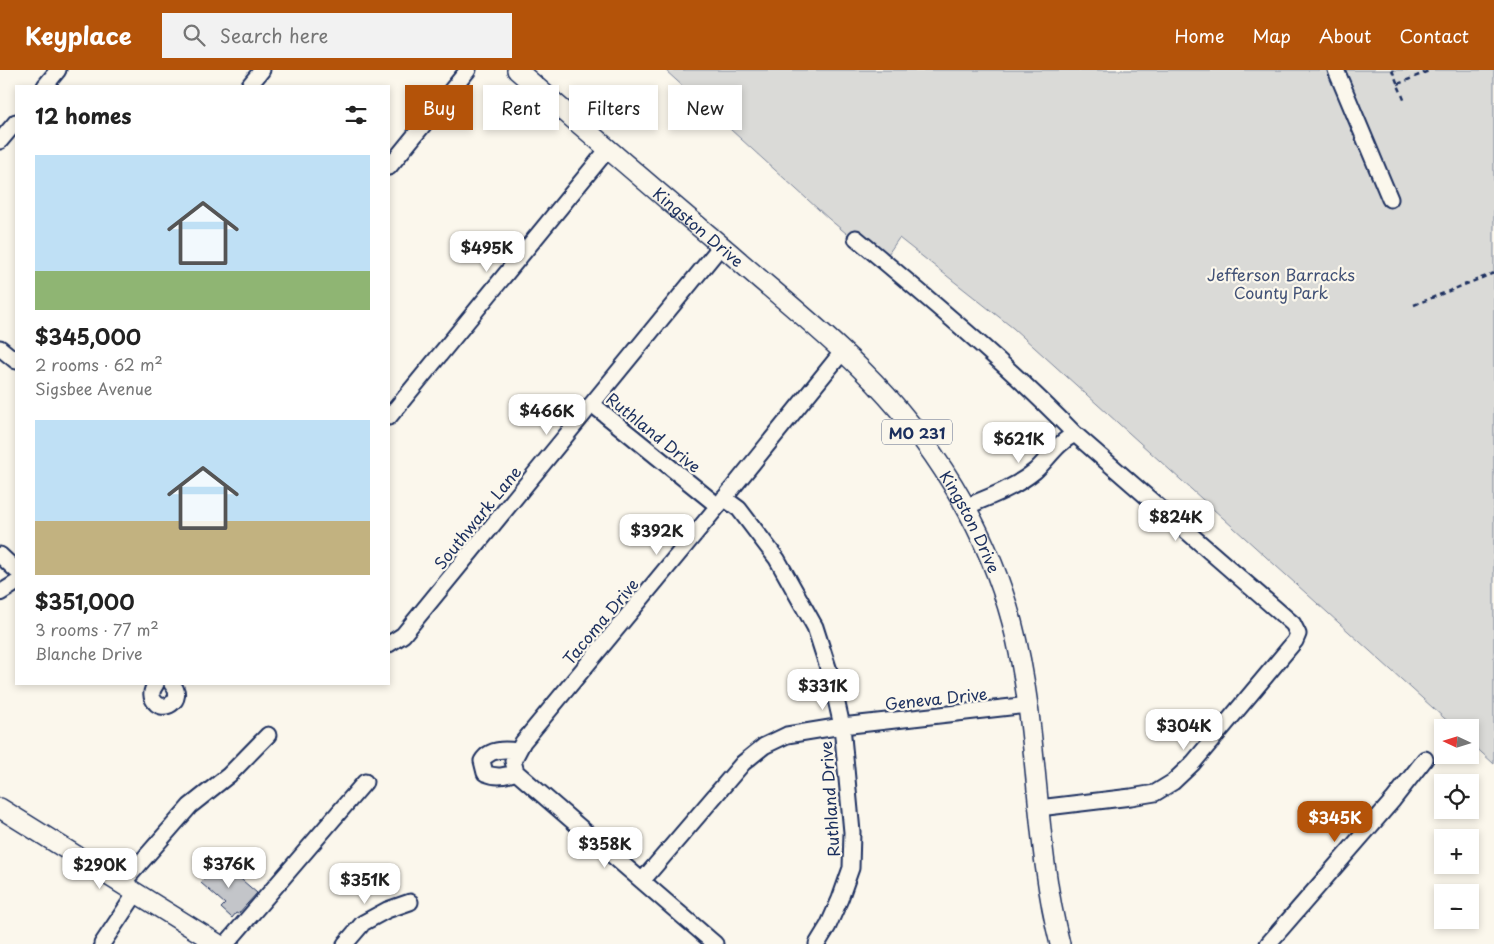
<!DOCTYPE html>
<html lang="en">
<head>
<meta charset="utf-8">
<style>
  :root { --surface:#fff; --page:#f2f2f2; --text:#222; --muted:#767676; --accent:#b45309 }
  body { margin:0; font-family:"Playpen Sans",sans-serif; background:var(--page); color:var(--text); height:100vh; display:flex; flex-direction:column; font-size:19px; white-space:nowrap }
  * { box-sizing:border-box; margin:0 }
  p { font-size:16px; color:var(--muted) }
  .icon { flex:none; width:28px; height:28px; fill:none; stroke:currentColor; stroke-width:2; stroke-linecap:round; stroke-linejoin:round }
  .map { position:relative; flex:1; overflow:hidden }
  .drawer { position:absolute; left:15px; top:15px; width:375px; height:600px; display:flex; flex-direction:column; background:var(--surface); border-radius:0px; box-shadow:0 2px 8px #0003 }
  .drawer>* { flex:none }
  .guide { position:absolute; left:405px; top:15px; width:475px; height:45px; display:flex; gap:10px }
  .needle { width:32px; rotate:274deg }
  .controls { position:absolute; left:1434px; top:649px; display:grid; gap:10px }
  .controls a { display:grid; place-items:center; width:45px; height:45px; border-radius:0px; background:var(--surface); box-shadow:0 2px 8px #0003; font-size:25px }
  .price { position:absolute; translate:-50% -42px; padding:0 11px; border-radius:10px; background:#fff; color:#222; font-size:16px; line-height:32px; filter:drop-shadow(0 1px 2px #0008) }
  .price::after { content:''; position:absolute; left:50%; top:30px; width:15px; height:11px; margin-left:-8px; background:inherit; clip-path:polygon(0 0,100% 0,50% 100%) }
  .price.current { background:var(--accent); color:#fff }
  ul { padding:0; list-style:none }
  li { display:grid; align-content:center; gap:10px; height:265px; padding:0 20px }
  li span { display:grid; place-items:center; height:155px; border-radius:0px; color:#555 }
  li>.icon { margin-inline-start:auto }
  span .icon { width:90px; height:90px; fill:#fffc; stroke-width:1 }
  li b { font-size:21px }
  h2 { display:flex; justify-content:space-between; align-items:center; height:60px; padding:0 20px; font-size:21px }
  .chip { padding:0 18px; border-radius:0px; background:var(--surface); box-shadow:0 2px 8px #0003; font-size:18px; line-height:45px }
  .chip.current { background:var(--accent); color:#fff }
  header { display:flex; align-items:center; gap:30px; box-sizing:border-box; height:70px; padding:0 25px; background:var(--accent); color:#fff }
  header strong { font-size:24px }
  nav { display:flex; gap:28px; margin-inline-start:auto; font-size:18px }
  .search { width:350px; height:45px; background:var(--page); display:flex; align-items:center; gap:12px; box-sizing:border-box; padding:0 18px; border-radius:0px; color:var(--muted); font-size:19px }
  .map>svg:first-child { display:block }
  .green { fill:#dadad7; stroke:#7a849a }
  .building { fill:#c3c5c9; stroke:#1b2f5e }
  .lines { fill:none; stroke-linecap:round; stroke-linejoin:round }
  .minor-casing { stroke:#1b2f5e; stroke-width:19 }
  .major-casing { stroke:#1b2f5e; stroke-width:22 }
  .path { stroke:#1b2f5e; stroke-width:2.5; stroke-dasharray:5 4; stroke-linecap:butt }
  .minor { stroke:#fbf7ec; stroke-width:15 }
  .major { stroke:#fbf7ec; stroke-width:19 }
  .labels { text-anchor:middle; dominant-baseline:central; stroke-width:4.5; stroke-linejoin:round; paint-order:stroke }
  .shield { fill:#fbf7ec; stroke:#5e6b89; stroke-width:1 }
  .shield-label { font-size:15px; font-weight:bold; fill:#1b2f5e }
  .street-label { font-size:16px; fill:#1b2f5e; stroke:#fbf7ec }
  .park-label { font-size:16px; fill:#415176; stroke:#fbf7ec }
</style>
</head>
<body>
<header>
<strong>Keyplace</strong>
<div class="search"><svg class="icon" aria-label="search" viewBox="0 0 24 24"><circle cx="10" cy="10" r="6"/><path d="M15 15l6 6"/></svg>Search here</div>
<nav><a>Home</a><a>Map</a><a>About</a><a>Contact</a></nav>
</header>
<div class="map">
<svg width="1494" height="874" viewBox="0 0 1494 874">
  <rect width="100%" height="100%" fill="#fbf7ec"/>
  <filter id="ink" filterUnits="userSpaceOnUse"><feTurbulence type="fractalNoise" baseFrequency=".02" numOctaves="2"/><feDisplacementMap in="SourceGraphic" scale="10" xChannelSelector="R" yChannelSelector="G"/><feConvolveMatrix kernelMatrix="1 2 1 2 8 2 1 2 1" color-interpolation-filters="sRGB"/></filter>
  <g filter="url(#ink)">
    <path class="green" d="M 665,0 L 1494,0 L 1494,694 L 1470,672 L 1470,658 L 1454,657 L 1013,258 L 899,168 L 882,193 L 829,149 Z"/>
    <path class="building" d="M 220,791 L 257,823 L 238,844 L 236,843 L 232,848 L 221,838 L 225,834 L 201,813 Z"/>
    <g class="lines">
      <defs>
        <path id="minor" d="M 1336,0 L 1390,129
          M 45,16 L 58,0
          M 249,16 L 262,0
          M 0,71 L 16,52
          M 389,97 L 468,0
          M 856,168 C 931,231 1006,293 1075,364 L 1293,554 L 1298,564 L 1295,571 L 1193,693 L 1173,712 L 1155,723 L 1131,727 L 1039,738
          M 0,278 L 16,291
          M 592,334 L 718,436
          M 389,347 L 608,79
          M 724,428 L 739,439 L 777,489 L 815,557 L 831,607 L 842,656 L 852,762 L 851,798 L 840,829 L 828,856 L 817,874
          M 965,437 C 990,427 1014,418 1035,401 C 1048,389 1058,372 1075,364
          M 0,485 L 16,500
          M 0,523 L 16,513
          M 389,574 L 403,565 L 721,176
          M 156,614 C 153,618 150,623 153,629 C 161,646 187,630 172,614
          M 516,702 L 513,691 L 523,672 L 718,436 L 843,281
          M 516,702 L 715,874
          M 516,702 C 505,706 497,708 485,703 L 482,691 C 489,679 505,679 517,681
          M 642,811 L 743,693 L 764,676 L 787,665 L 842,656 L 1028,635
          M 122,814 L 190,736 L 229,705 L 268,665
          M 102,874 L 136,823
          M 226,874 L 365,712
          M 345,874 L 363,853 L 387,840 L 410,832
          M 1268,874 L 1393,730 L 1425,689"/>
        <g id="major">
          <path id="s1" d="M 517,0 C 588,62 659,123 731,184 C 774,222 820,258 861,299 C 932,369 986,456 1012,552 C 1040,658 1033,769 1060,874"/>
          <path d="M 0,738 L 218,874"/>
        </g>
      </defs>
      <use href="#minor" class="minor-casing"/>
      <use href="#major" class="major-casing"/>
      <path class="path" d="M 1392,0 L 1405,32
        M 1398,14 L 1431,0
        M 1414,235 L 1494,203"/>
      <use href="#minor" class="minor"/>
      <use href="#major" class="major"/>
    </g>
  </g>
  <g class="labels">
    <rect class="shield" x="882" y="349.5" width="70" height="25" rx="4"/>
    <g class="shield-label">
      <text x="917" y="362">MO 231</text>
    </g>
    <g class="street-label">
      <text stroke="none"><textPath href="#s1" startOffset="240">Kingston Drive</textPath></text>
      <text transform="translate(654 362) rotate(39)">Ruthland Drive</text>
      <text transform="translate(477 447) rotate(-51)">Southwark Lane</text>
      <text stroke="none"><textPath href="#s1" startOffset="645">Kingston Drive</textPath></text>
      <text transform="translate(600 551) rotate(-50)">Tacoma Drive</text>
      <text transform="translate(936 628) rotate(-6)">Geneva Drive</text>
      <text transform="translate(829 729) rotate(-94)">Ruthland Drive</text>
    </g>
    <g class="park-label">
      <text x="1281" y="204">Jefferson Barracks<tspan x="1281" dy="18">County Park</tspan></text>
    </g>
  </g>
</svg>
<div class="controls">
<a><svg class="needle" viewBox="-14 -14 28 28"><path d="M0-13l5 13h-10z" fill="#e53935"/><path d="M0 13l5-13h-10z" fill="#767676"/></svg></a>
<a><svg class="icon" aria-label="locate" viewBox="0 0 24 24"><circle cx="12" cy="12" r="6"/><path d="M12 2v4M12 18v4M2 12h4M18 12h4"/></svg></a>
<a>+</a>
<a>−</a>
</div>
<b class="price" style="left:487px;top:203px">$495K</b>
<b class="price" style="left:547px;top:366px">$466K</b>
<b class="price" style="left:1019px;top:394px">$621K</b>
<b class="price" style="left:1176px;top:472px">$824K</b>
<b class="price" style="left:657px;top:486px">$392K</b>
<b class="price" style="left:823px;top:641px">$331K</b>
<b class="price" style="left:1184px;top:681px">$304K</b>
<b class="price current" style="left:1335px;top:773px">$345K</b>
<b class="price" style="left:605px;top:799px">$358K</b>
<b class="price" style="left:229px;top:819px">$376K</b>
<b class="price" style="left:100px;top:820px">$290K</b>
<b class="price" style="left:365px;top:835px">$351K</b>
<div class="guide">
<a class="chip current">Buy</a>
<a class="chip">Rent</a>
<a class="chip">Filters</a>
<a class="chip">New</a>
</div>
<section class="drawer">
<h2>12 homes<svg class="icon" aria-label="filters" viewBox="0 0 24 24"><path d="M4 7h16M4 17h16"/><circle cx="9" cy="7" r="2"/><circle cx="15" cy="17" r="2"/></svg></h2>
<ul>
<li><span style="background:linear-gradient(#bfe0f5 75%,#8fb573 0)"><svg class="icon" aria-label="home" viewBox="0 0 24 24"><path d="M3 11l9-7 9 7M6 9v11h12V9"/></svg></span><div><b>$345,000</b><p>2 rooms · 62 m²</p><p>Sigsbee Avenue</p></div></li>
<li><span style="background:linear-gradient(#bfe0f5 65%,#c2b280 0)"><svg class="icon" aria-label="home" viewBox="0 0 24 24"><path d="M3 11l9-7 9 7M6 9v11h12V9"/></svg></span><div><b>$351,000</b><p>3 rooms · 77 m²</p><p>Blanche Drive</p></div></li>
</ul>
</section>
</div>
</body>
</html>
